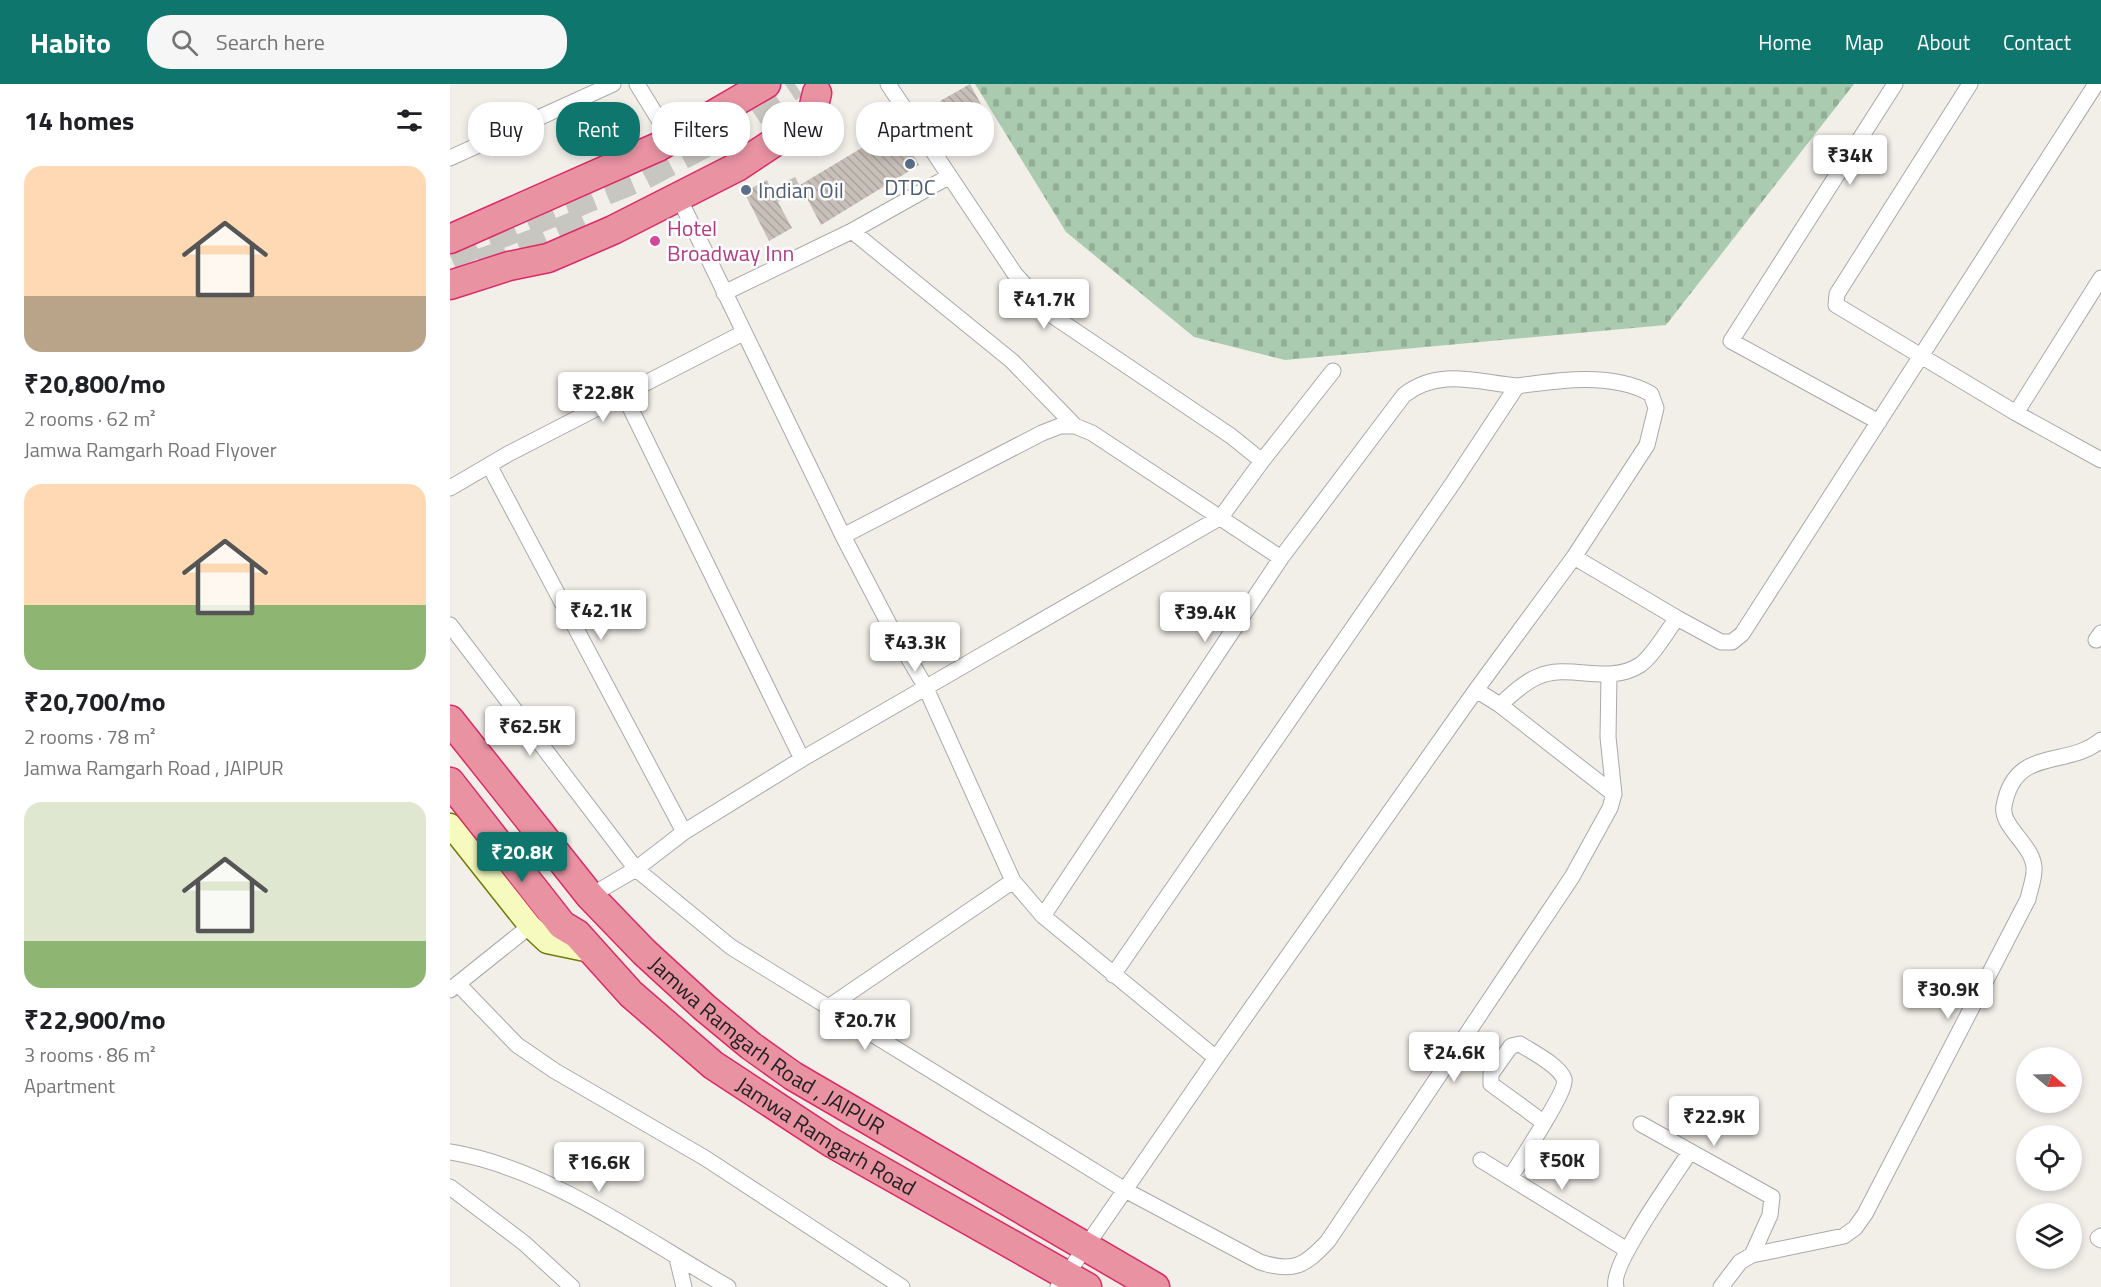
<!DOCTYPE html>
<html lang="en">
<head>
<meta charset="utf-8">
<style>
  :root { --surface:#fff; --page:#f6f6f6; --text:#202124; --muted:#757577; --accent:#0f766e }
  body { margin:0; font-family:"Titillium Web",sans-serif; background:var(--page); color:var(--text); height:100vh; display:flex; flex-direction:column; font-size:22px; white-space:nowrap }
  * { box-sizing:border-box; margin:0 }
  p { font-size:20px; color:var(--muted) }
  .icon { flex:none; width:33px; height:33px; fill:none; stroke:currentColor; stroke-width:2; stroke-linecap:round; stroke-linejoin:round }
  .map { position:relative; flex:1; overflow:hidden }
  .drawer { display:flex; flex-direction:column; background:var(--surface); width:450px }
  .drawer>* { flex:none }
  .guide { position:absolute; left:18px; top:18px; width:570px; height:54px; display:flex; gap:12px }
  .needle { width:39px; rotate:109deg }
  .controls { position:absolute; left:1566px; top:963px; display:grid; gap:12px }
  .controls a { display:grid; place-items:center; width:66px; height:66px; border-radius:50%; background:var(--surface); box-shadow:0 3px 9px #0003; font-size:30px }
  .price { position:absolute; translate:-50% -51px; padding:0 14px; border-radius:6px; background:#fff; color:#222; font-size:20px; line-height:39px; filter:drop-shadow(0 2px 3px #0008) }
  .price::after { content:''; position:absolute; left:50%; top:36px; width:18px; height:14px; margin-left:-9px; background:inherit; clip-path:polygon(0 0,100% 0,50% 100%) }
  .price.current { background:var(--accent); color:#fff }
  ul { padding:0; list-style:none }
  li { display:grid; align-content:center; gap:12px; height:318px; padding:0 24px }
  li span { display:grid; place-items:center; height:186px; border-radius:18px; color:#555 }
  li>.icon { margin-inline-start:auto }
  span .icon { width:108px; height:108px; fill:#fffc; stroke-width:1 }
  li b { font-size:26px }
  h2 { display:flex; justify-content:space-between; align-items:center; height:72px; padding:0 24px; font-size:26px }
  .tag { padding:0 21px; border-radius:24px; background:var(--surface); box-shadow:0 3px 9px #0003; font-size:21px; line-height:54px }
  .tag.current { background:var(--accent); color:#fff }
  header { display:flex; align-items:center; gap:36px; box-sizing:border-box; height:84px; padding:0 30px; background:var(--accent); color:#fff }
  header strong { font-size:28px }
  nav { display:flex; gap:33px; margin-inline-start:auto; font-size:21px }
  .search { width:420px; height:54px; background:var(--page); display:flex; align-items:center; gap:15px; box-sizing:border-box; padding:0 21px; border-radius:24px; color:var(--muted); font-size:22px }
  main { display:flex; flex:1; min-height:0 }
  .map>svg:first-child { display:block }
  .cemetery { fill:url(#cemetery-stones) }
  .building { fill:url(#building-back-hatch) }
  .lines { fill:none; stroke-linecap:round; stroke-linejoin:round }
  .highway-tunnel { stroke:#c8c6c1; stroke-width:28; stroke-dasharray:28 14; stroke-linecap:butt }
  .street-casing { stroke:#a9a9a9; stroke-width:17 }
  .secondary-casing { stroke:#707d05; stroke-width:25 }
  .highway-casing { stroke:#dc2a67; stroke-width:31 }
  .street { stroke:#fff; stroke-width:15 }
  .secondary { stroke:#f7fabf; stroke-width:22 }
  .highway { stroke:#e892a2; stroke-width:28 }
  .service-dot { fill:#5c6f8a; stroke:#fff; stroke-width:2 }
  .hotel-dot { fill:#d1479c; stroke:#fff; stroke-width:2 }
  .labels { text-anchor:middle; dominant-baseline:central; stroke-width:5; stroke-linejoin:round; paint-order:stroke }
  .service-label { font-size:22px; fill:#4e5e75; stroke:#fff }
  .hotel-label { font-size:22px; fill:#b23c85; stroke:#fff; text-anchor:start }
  .street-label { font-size:22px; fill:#222; stroke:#fff }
</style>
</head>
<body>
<header>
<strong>Habito</strong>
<div class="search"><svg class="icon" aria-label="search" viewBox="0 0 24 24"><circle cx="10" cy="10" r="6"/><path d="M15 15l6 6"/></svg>Search here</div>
<nav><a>Home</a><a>Map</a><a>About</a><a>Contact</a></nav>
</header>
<main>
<section class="drawer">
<h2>14 homes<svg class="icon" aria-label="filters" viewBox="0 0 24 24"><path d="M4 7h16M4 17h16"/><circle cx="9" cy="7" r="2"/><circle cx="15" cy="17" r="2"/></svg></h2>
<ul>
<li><span style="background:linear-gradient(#ffd9b3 70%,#b9a48a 0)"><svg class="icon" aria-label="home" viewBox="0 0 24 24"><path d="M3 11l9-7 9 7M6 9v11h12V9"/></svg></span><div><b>₹20,800/mo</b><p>2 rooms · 62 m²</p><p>Jamwa Ramgarh Road Flyover</p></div></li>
<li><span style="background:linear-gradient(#ffd9b3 65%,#8fb573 0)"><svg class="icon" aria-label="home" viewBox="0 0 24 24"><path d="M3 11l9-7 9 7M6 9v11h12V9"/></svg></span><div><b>₹20,700/mo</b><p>2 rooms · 78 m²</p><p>Jamwa Ramgarh Road , JAIPUR</p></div></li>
<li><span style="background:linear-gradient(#dfe7d0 75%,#8fb573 0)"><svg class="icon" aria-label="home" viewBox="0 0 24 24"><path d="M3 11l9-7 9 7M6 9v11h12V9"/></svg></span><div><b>₹22,900/mo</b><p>3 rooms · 86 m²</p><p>Apartment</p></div></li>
</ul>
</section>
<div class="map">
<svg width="1651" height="1203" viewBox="0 0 1651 1203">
  <defs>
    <pattern id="cemetery-stones" width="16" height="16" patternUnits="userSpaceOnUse" patternTransform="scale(1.5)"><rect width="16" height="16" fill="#aacbaf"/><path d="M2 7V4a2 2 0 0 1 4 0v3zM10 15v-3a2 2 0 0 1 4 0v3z" fill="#92ae96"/></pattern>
    <pattern id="building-back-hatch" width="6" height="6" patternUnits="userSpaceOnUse" patternTransform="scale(1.5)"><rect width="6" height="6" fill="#c7bfb8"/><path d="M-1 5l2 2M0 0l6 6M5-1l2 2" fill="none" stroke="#aba49e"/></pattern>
  </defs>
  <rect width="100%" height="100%" fill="#f2efe9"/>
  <path class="cemetery" d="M 525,0 L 1404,0 L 1216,241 L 835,276 L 744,253 L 616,148 Z"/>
  <path class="building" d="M 520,0 L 533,24 L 503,41 L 490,17 Z
    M 448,42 L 469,81 L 371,141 L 350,101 Z
    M 345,93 L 352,106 L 328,118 L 342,144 L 319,157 L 294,108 L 317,96 L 321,105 Z"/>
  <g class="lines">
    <path class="highway-tunnel" d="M 0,171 L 193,92 L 260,57 L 345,0
      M 30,179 L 84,159 L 146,132"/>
    <defs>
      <path id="street" d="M 187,0 L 211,39
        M 1520,0 L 1387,210 L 1386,221 L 1566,329 L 1651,376
        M 0,74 L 163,0
        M 229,114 L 393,452 L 441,544 L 475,602 L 563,797 L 593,832 L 766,974
        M 402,147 L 562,277 L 625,342
        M 274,209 L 402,147 L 498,93
        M 174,311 L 352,675
        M 1566,329 L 1651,194
        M 1429,338 L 1281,257 L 1445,0
        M 812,377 L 883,287
        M 39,381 L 234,748
        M 0,404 L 58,370 L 293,249
        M 393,452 L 592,349 L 610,342 L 625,342 L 642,349 L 831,474
        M 1124,473 L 1227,534
        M 0,541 L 186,785 L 281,863 L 675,1106 L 810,1178 C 843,1189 855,1182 878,1157 L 1122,793 L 1160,724 L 1164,710 L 1158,653 L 1159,592
        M 1646,556 L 1651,549
        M 1026,606 L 1050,621 L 1164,710
        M 1050,621 C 1061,611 1073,599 1087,593 C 1120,578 1157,602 1190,581 C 1202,573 1218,546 1227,534 L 1271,558 L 1282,558 L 1292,550 L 1646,0
        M 140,812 L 186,785 L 234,748 L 352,675 L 771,433 L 812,377 L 781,352 L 603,232 L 565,190 L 438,0
        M 593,832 L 831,474 L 954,311 C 989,284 1026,298 1067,302
        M 8,900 L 67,961 L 105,987 L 255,1074 L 452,1203
        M 0,906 L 80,842
        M 377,924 L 563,797
        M 1191,1040 L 1322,1113 L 1320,1131 L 1302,1171
        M 0,1068 C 98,1084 192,1154 278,1203
        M 1031,1076 L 1177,1166
        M 1060,1094 C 1068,1080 1118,1006 1114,995 C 1109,981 1082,968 1070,960 L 1061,962 L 1041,990 L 1041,1000 L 1093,1038
        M 0,1103 L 74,1159 L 122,1203
        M 1651,1152 L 1648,1154 L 1651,1156
        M 227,1174 L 234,1203
        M 608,1203 L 766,974 L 1026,606 L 1124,473 L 1197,361 L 1206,324 L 1201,310 C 1163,288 1109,296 1067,302 L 1003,399 L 663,891
        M 1166,1203 C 1159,1182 1225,1091 1240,1068
        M 1271,1203 L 1290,1178 L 1302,1171 L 1394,1152 L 1405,1144 L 1415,1130 L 1578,815 C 1580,805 1585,793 1584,783 C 1582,760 1550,742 1554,722 C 1565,661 1617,685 1651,656"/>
      <path id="secondary" d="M 0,741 L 80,842 L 97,858 L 140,867"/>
      <g id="highway">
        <path d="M 0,155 L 208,63 L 316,0"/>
        <path d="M 0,201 L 59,182 L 98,174 L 163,146 L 287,83 L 361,34 L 367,9"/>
        <path id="s1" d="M 0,636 L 140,812 L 194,868 L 255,924 L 301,962 L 343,992 L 705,1203"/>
        <path id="s2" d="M 0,698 L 112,841 L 127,850 L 181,910 L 263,981 L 382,1059 L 637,1203"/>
      </g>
    </defs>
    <use href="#street" class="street-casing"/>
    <use href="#secondary" class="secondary-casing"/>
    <use href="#highway" class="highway-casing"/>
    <use href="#street" class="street"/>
    <use href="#secondary" class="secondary"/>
    <use href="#highway" class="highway"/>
  </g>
  <g class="service-dot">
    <circle cx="460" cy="80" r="6"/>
    <circle cx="296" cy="106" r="6"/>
  </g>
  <circle class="hotel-dot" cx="205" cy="157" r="6"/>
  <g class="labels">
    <g class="service-label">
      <text x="460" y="103">DTDC</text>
      <text x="308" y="106" text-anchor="start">Indian Oil</text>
    </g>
    <g class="hotel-label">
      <text x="217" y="144">Hotel<tspan x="217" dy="25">Broadway Inn</tspan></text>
    </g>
    <g class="street-label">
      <text stroke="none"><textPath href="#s1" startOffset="458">Jamwa Ramgarh Road , JAIPUR</textPath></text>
      <text stroke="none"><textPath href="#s2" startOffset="522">Jamwa Ramgarh Road</textPath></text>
    </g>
  </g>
</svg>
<div class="controls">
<a><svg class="needle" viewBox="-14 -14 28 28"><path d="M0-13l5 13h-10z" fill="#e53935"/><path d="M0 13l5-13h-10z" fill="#757577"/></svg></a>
<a><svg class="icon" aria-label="locate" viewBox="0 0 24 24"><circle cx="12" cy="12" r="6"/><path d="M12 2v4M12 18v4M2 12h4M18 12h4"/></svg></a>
<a><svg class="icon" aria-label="layers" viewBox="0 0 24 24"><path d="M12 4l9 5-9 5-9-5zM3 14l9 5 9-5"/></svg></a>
</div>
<b class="price" style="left:1400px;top:102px">₹34K</b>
<b class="price" style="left:594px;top:246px">₹41.7K</b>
<b class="price" style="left:153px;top:339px">₹22.8K</b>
<b class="price" style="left:151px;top:557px">₹42.1K</b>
<b class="price" style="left:755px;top:559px">₹39.4K</b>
<b class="price" style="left:465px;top:589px">₹43.3K</b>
<b class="price" style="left:80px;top:673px">₹62.5K</b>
<b class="price current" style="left:72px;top:799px">₹20.8K</b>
<b class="price" style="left:1498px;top:936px">₹30.9K</b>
<b class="price" style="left:415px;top:967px">₹20.7K</b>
<b class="price" style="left:1004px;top:999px">₹24.6K</b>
<b class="price" style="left:1264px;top:1063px">₹22.9K</b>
<b class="price" style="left:1112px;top:1107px">₹50K</b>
<b class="price" style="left:149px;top:1109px">₹16.6K</b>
<div class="guide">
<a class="tag">Buy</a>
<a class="tag current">Rent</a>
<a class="tag">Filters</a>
<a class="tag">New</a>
<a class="tag">Apartment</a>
</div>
</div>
</main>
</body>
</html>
